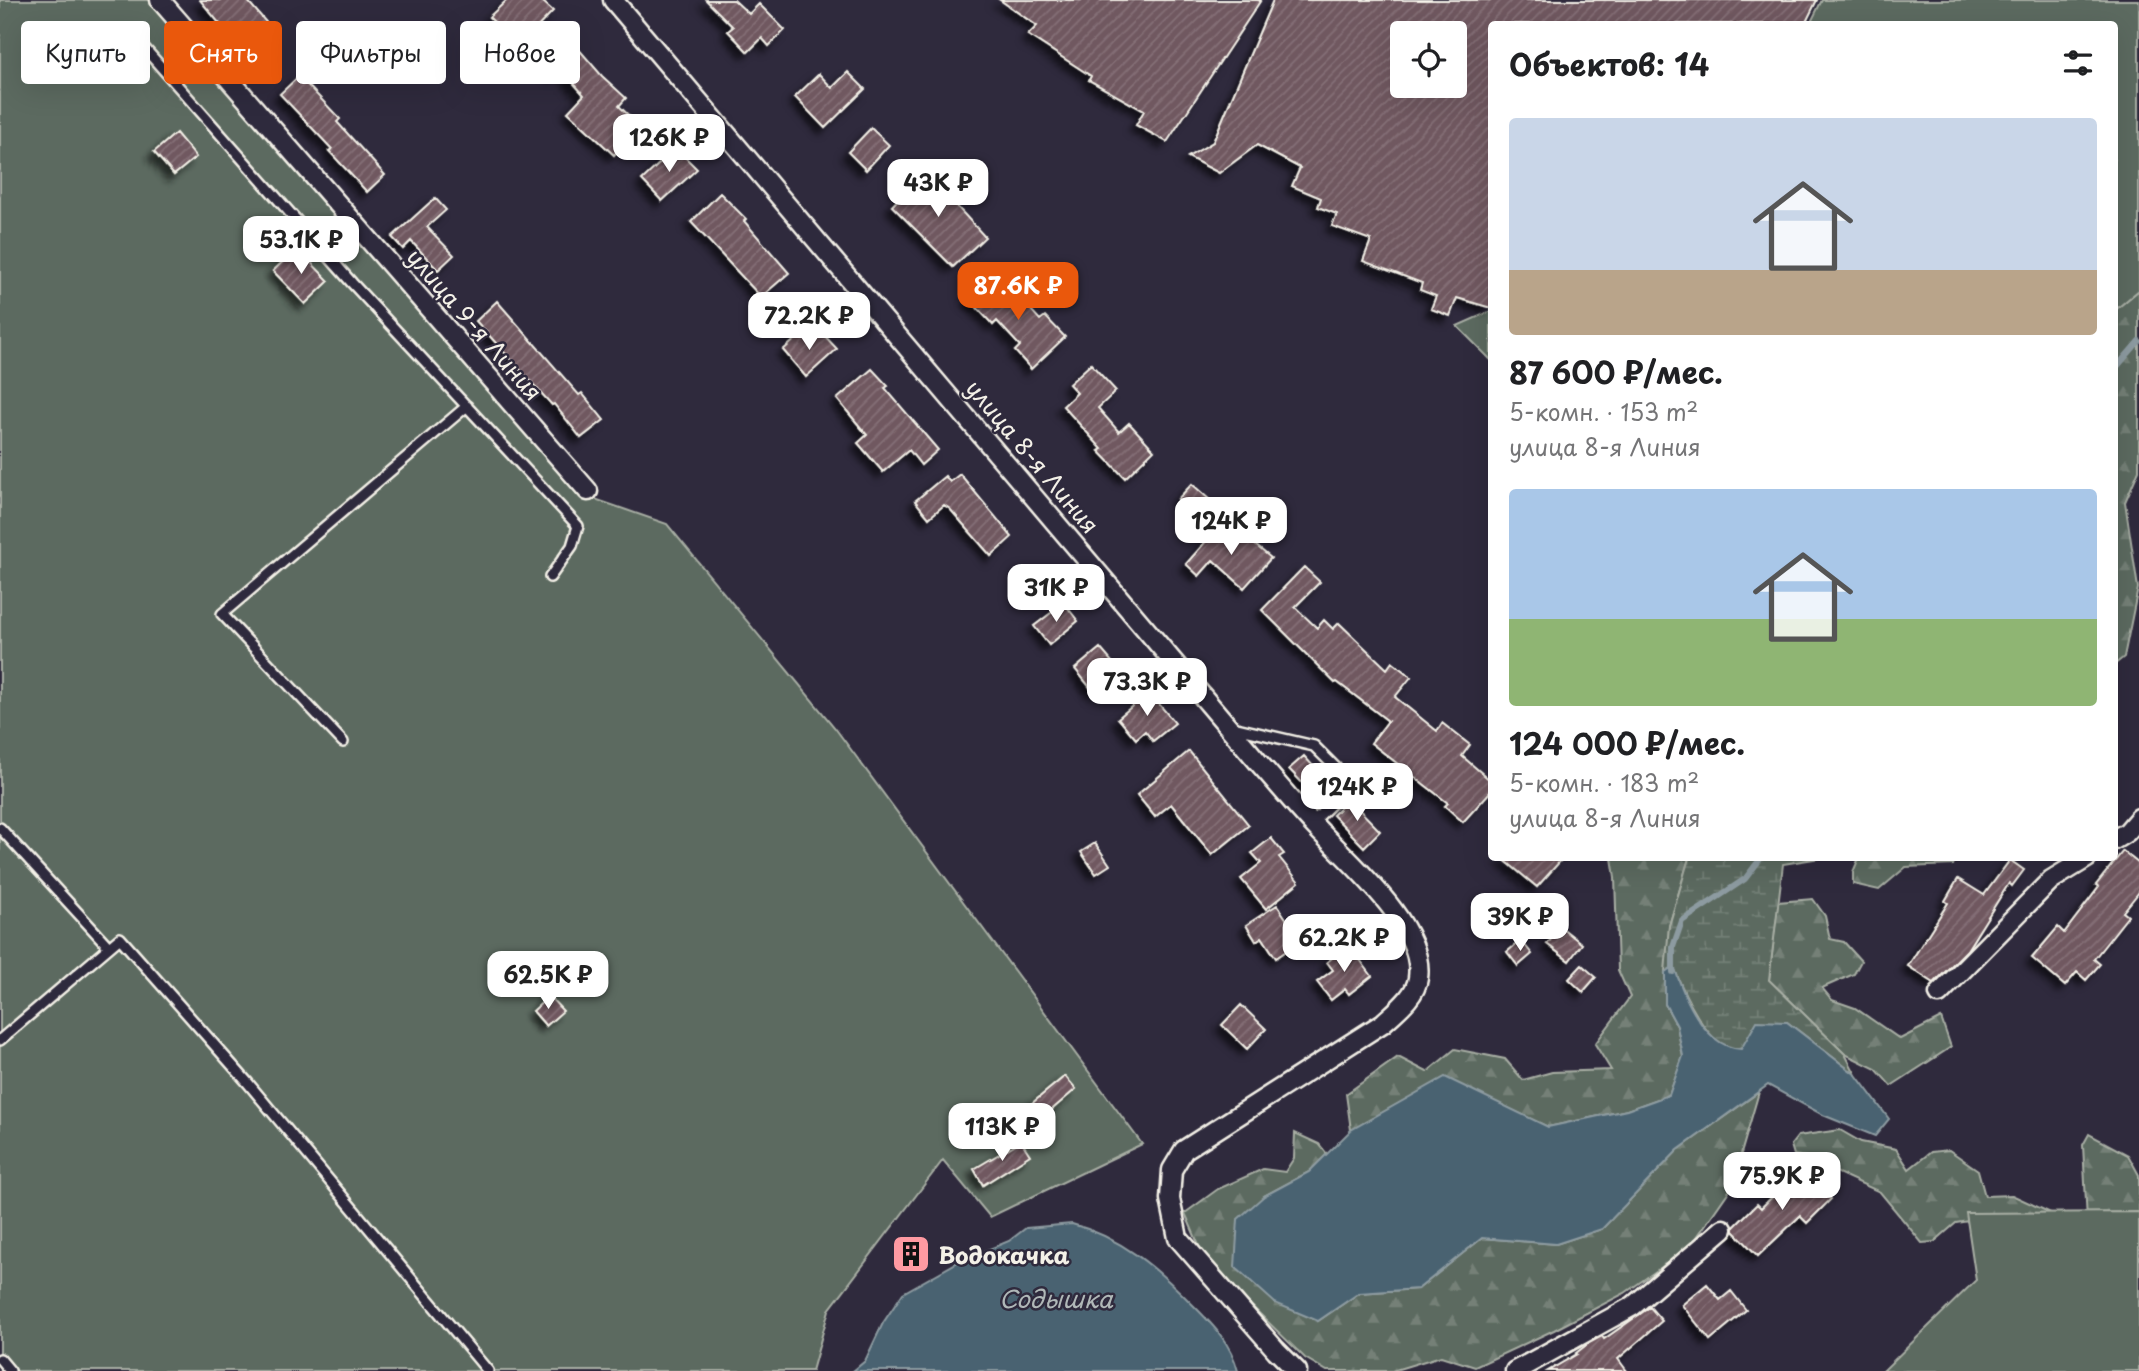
<!DOCTYPE html>
<html lang="ru">
<head>
<meta charset="utf-8">
<style>
  :root { --surface:#fff; --page:#f6f6f6; --text:#202124; --muted:#757577; --accent:#ea580c }
  body { margin:0; font-family:"Playpen Sans",sans-serif; background:var(--page); color:var(--text); height:100vh; display:flex; flex-direction:column; font-size:26px; white-space:nowrap }
  * { box-sizing:border-box; margin:0 }
  p { font-size:23px; color:var(--muted) }
  .icon { flex:none; width:38px; height:38px; fill:none; stroke:currentColor; stroke-width:2; stroke-linecap:round; stroke-linejoin:round }
  .map { position:relative; flex:1; overflow:hidden }
  .drawer { position:absolute; left:1488px; top:21px; width:630px; height:840px; display:flex; flex-direction:column; background:var(--surface); border-radius:7px; box-shadow:0 7px 28px #0002 }
  .drawer>* { flex:none }
  .top-card { position:absolute; left:21px; top:21px; width:665px; height:63px; display:flex; gap:14px }
  .controls { position:absolute; left:1390px; top:21px; display:grid; gap:14px }
  .controls a { display:grid; place-items:center; width:77px; height:77px; border-radius:7px; background:var(--surface); box-shadow:0 7px 28px #0002; font-size:35px }
  .price { position:absolute; translate:-50% -60px; padding:0 16px; border-radius:14px; background:#fff; color:#222; font-size:23px; line-height:46px; filter:drop-shadow(0 2px 4px #0008) }
  .price::after { content:''; position:absolute; left:50%; top:42px; width:21px; height:16px; margin-left:-10px; background:inherit; clip-path:polygon(0 0,100% 0,50% 100%) }
  .price.current { background:var(--accent); color:#fff }
  ul { padding:0; list-style:none }
  li { display:grid; align-content:center; gap:14px; height:371px; padding:0 21px }
  li span { display:grid; place-items:center; height:217px; border-radius:7px; color:#555 }
  li>.icon { margin-inline-start:auto }
  span .icon { width:126px; height:126px; fill:#fffc; stroke-width:1 }
  li b { font-size:30px }
  h2 { display:flex; justify-content:space-between; align-items:center; height:84px; padding:0 21px; font-size:30px }
  .chip { padding:0 24px; border-radius:7px; background:var(--surface); box-shadow:0 7px 28px #0002; font-size:24px; line-height:63px }
  .chip.current { background:var(--accent); color:#fff }
  .map>svg:first-child { display:block }
  .forest { fill:url(#forest-firs); stroke:#a8aea4; stroke-width:2 }
  .wetland { fill:url(#wetland-marsh); stroke:#a8aea4; stroke-width:2 }
  .garden { fill:#5c6a60; stroke:#a8aea4; stroke-width:2 }
  .water { fill:#496271; stroke:#8d9ba1; stroke-width:2 }
  .lines { fill:none; stroke-linecap:round; stroke-linejoin:round }
  .stream { stroke:#8d9ba1; stroke-width:6 }
  .building { fill:url(#building-hatch); stroke:#f4f1e8; stroke-width:2; fill-rule:evenodd; filter:url(#shadow) }
  .lane-casing { stroke:#f4f1e8; stroke-width:14 }
  .street-casing { stroke:#f4f1e8; stroke-width:23 }
  .lane { stroke:#2f2a3d; stroke-width:9 }
  .street { stroke:#2f2a3d; stroke-width:18 }
  .labels { text-anchor:middle; dominant-baseline:central; stroke-width:5; stroke-linejoin:round; paint-order:stroke }
  .street-label { font-size:23px; fill:#f4f1e8; stroke:#2f2a3d }
  .poi-label { font-size:23px; font-weight:bold; fill:#f4f1e8; stroke:#2f2a3d; text-anchor:start }
  .water-label { font-size:24px; font-style:italic; fill:#b0b8b8; stroke:#2f2a3d }
</style>
</head>
<body>
<div class="map">
<svg width="2139" height="1371" viewBox="0 0 2139 1371">
  <defs>
    <pattern id="forest-firs" width="22" height="20" patternUnits="userSpaceOnUse" patternTransform="scale(1.75)"><rect width="22" height="20" fill="#5c6a60"/><path d="M5 1l3.5 6h-7zM16 11l3.5 6h-7z" fill="#748077"/></pattern>
    <pattern id="wetland-marsh" width="20" height="14" patternUnits="userSpaceOnUse" patternTransform="scale(1.75)"><rect width="20" height="14" fill="#5c6a60"/><path d="M1 5h8M5 5V1M11 12h8M15 12V8" fill="none" stroke="#748077"/></pattern>
    <pattern id="building-hatch" width="6" height="6" patternUnits="userSpaceOnUse" patternTransform="scale(1.75)"><rect width="6" height="6" fill="#705860"/><path d="M-1 1l2-2M0 6l6-6M5 7l2-2" fill="none" stroke="#857077"/></pattern>
    <filter id="shadow"><feDropShadow dx="-6" dy="6" stdDeviation="3.5" flood-color="#0009"/></filter>
  </defs>
  <rect width="100%" height="100%" fill="#2f2a3d"/>
  <filter id="ink" filterUnits="userSpaceOnUse"><feTurbulence type="fractalNoise" baseFrequency=".0143" numOctaves="2"/><feDisplacementMap in="SourceGraphic" scale="14" xChannelSelector="R" yChannelSelector="G"/><feConvolveMatrix kernelMatrix="1 2 1 2 8 2 1 2 1" color-interpolation-filters="sRGB"/></filter>
  <g filter="url(#ink)">
    <path class="forest" d="M 2139,290 L 2139,470 L 2125,502 L 2138,588 L 2124,657 L 2114,665 L 2114,311 Z
      M 1612,858 L 1689,858 L 1669,926 L 1665,1004 L 1677,1026 L 1683,1057 L 1669,1095 L 1627,1110 L 1548,1127 L 1445,1078 L 1351,1130 L 1346,1094 L 1398,1057 L 1427,1072 L 1455,1049 L 1505,1059 L 1523,1080 L 1552,1072 L 1611,1070 L 1595,1044 L 1630,997 L 1618,970 L 1615,877 Z
      M 1859,858 L 1956,858 L 1953,865 L 1906,867 L 1879,890 L 1853,884 L 1853,872 Z
      M 1813,899 L 1825,916 L 1830,939 L 1844,942 L 1861,961 L 1854,974 L 1822,988 L 1832,1000 L 1855,1008 L 1900,1039 L 1941,1018 L 1951,1047 L 1891,1086 L 1876,1069 L 1845,1054 L 1769,980 L 1778,902 Z
      M 1759,1092 L 1731,1188 L 1690,1247 L 1625,1293 L 1554,1330 L 1475,1367 L 1441,1356 L 1392,1371 L 1327,1371 L 1305,1358 L 1232,1287 L 1200,1248 L 1185,1213 L 1218,1189 L 1263,1169 L 1285,1172 L 1294,1158 L 1295,1133 L 1319,1144 L 1327,1154 L 1309,1172 L 1264,1196 L 1318,1321 L 1359,1293 L 1418,1289 L 1482,1238 L 1556,1244 L 1602,1229 L 1678,1150 Z
      M 1840,1130 L 1861,1142 L 1896,1149 L 1909,1169 L 1931,1152 L 1949,1150 L 1978,1170 L 1985,1196 L 2012,1195 L 2081,1227 L 2087,1221 L 2083,1145 L 2089,1134 L 2128,1155 L 2139,1175 L 2139,1345 L 2000,1216 L 1956,1223 L 1934,1242 L 1922,1243 L 1880,1192 L 1827,1168 L 1820,1159 L 1794,1155 L 1791,1145 L 1798,1136 Z"/>
    <path class="wetland" d="M 1689,858 L 1820,858 L 1783,864 L 1769,980 L 1845,1054 L 1856,1075 L 1787,1022 C 1775,1029 1751,1048 1739,1049 C 1709,1053 1682,989 1674,967 L 1665,972 L 1669,926 Z"/>
    <path class="garden" d="M 0,0 L 153,0 L 583,495 L 667,524 L 835,728 L 1142,1144 L 990,1217 L 943,1160 L 829,1310 L 812,1371 L 0,1371 Z
      M 1822,0 L 2139,0 L 2139,290 L 2114,311 L 2114,24 L 1810,24 Z
      M 1491,311 L 1491,360 L 1457,326 Z
      M 2139,1212 L 2139,1371 L 1883,1371 L 1976,1280 L 1966,1213 Z"/>
    <path class="water" d="M 1674,966 C 1684,997 1704,1047 1741,1049 L 1757,1021 L 1787,1022 L 1856,1075 L 1889,1119 L 1875,1136 L 1823,1115 L 1768,1085 L 1678,1150 L 1602,1229 L 1556,1244 L 1482,1238 L 1418,1289 L 1359,1293 L 1318,1321 L 1275,1303 L 1235,1267 L 1238,1219 L 1264,1196 L 1309,1172 L 1351,1130 L 1445,1077 L 1548,1127 L 1627,1110 L 1669,1095 L 1683,1056 L 1677,1026 L 1665,1004 L 1665,972 Z
      M 1072,1224 C 1121,1237 1158,1269 1193,1305 C 1213,1325 1231,1343 1238,1371 L 853,1371 L 865,1361 L 883,1323 L 903,1293 L 958,1262 L 1009,1241 L 1026,1228 Z"/>
    <g class="lines">
      <path class="stream" d="M 2114,370 L 2139,341
        M 1673,972 L 1673,947 L 1682,921 L 1745,879 L 1761,858"/>
    </g>
    <path class="building" d="M 200,0 L 247,0 L 271,28 L 243,52 Z
      M 507,0 L 541,0 L 553,11 L 525,40 L 515,30 L 509,37 L 489,17 Z
      M 706,0 L 734,0 L 749,14 L 759,4 L 785,30 L 769,46 L 762,38 L 748,52 L 728,31 L 733,27 Z
      M 1000,0 L 1261,0 L 1167,142 L 1136,125 L 1144,111 L 1089,80 L 1091,76 L 1028,35 L 1037,26 Z
      M 1273,0 L 1817,0 L 1805,24 L 1491,24 L 1491,308 L 1457,298 L 1450,316 L 1431,309 L 1436,296 L 1420,290 L 1422,283 L 1363,261 L 1371,240 L 1332,226 L 1337,214 L 1318,207 L 1321,198 L 1292,186 L 1300,168 L 1257,145 L 1219,173 L 1188,157 L 1213,142 ZM 1402,33 L 1454,33 L 1454,86 L 1402,86 Z
      M 570,39 L 602,76 L 626,98 L 619,106 L 641,127 L 614,155 L 568,112 L 584,95 L 562,70 L 555,76 L 542,63 Z
      M 848,72 L 865,89 L 825,128 L 795,97 L 819,74 L 832,88 Z
      M 299,76 L 340,119 L 337,122 L 385,175 L 367,192 L 329,151 L 332,149 L 280,94 Z
      M 871,128 L 889,145 L 866,170 L 848,152 Z
      M 176,133 L 196,157 L 174,175 L 154,152 Z
      M 676,148 L 697,169 L 662,201 L 642,180 Z
      M 926,169 L 944,186 L 941,189 L 985,237 L 953,267 L 892,206 Z
      M 720,193 L 746,219 L 744,221 L 789,273 L 761,297 L 691,222 Z
      M 435,198 L 446,210 L 427,227 L 454,255 L 438,270 L 411,241 L 403,249 L 392,237 Z
      M 297,248 L 329,281 L 305,304 L 273,271 Z
      M 990,281 L 997,289 L 1005,281 L 1040,320 L 1045,316 L 1065,337 L 1031,369 L 1015,351 L 1020,346 L 997,321 L 993,325 L 970,300 Z
      M 497,301 L 579,395 L 582,393 L 604,420 L 581,438 L 554,404 L 552,405 L 476,321 Z
      M 805,331 L 814,342 L 823,334 L 837,349 L 806,377 L 783,350 Z
      M 1091,364 L 1116,391 L 1098,408 L 1119,432 L 1129,423 L 1154,450 L 1125,478 L 1099,451 L 1102,449 L 1063,406 L 1077,393 L 1069,384 Z
      M 872,369 L 888,386 L 885,388 L 938,450 L 921,465 L 909,450 L 883,472 L 858,443 L 867,435 L 837,399 Z
      M 960,474 L 1012,537 L 991,556 L 950,509 L 944,505 L 929,518 L 915,501 L 945,476 L 950,482 Z
      M 1192,484 L 1210,500 L 1196,515 L 1178,499 Z
      M 1236,529 L 1271,558 L 1244,588 L 1213,560 L 1199,576 L 1186,564 L 1215,531 L 1226,540 Z
      M 1304,567 L 1320,582 L 1295,607 L 1317,628 L 1324,620 L 1333,629 L 1339,623 L 1387,669 L 1392,662 L 1411,677 L 1395,697 L 1437,731 L 1442,723 L 1470,745 L 1462,756 L 1491,781 L 1491,791 L 1463,822 L 1445,806 L 1448,803 L 1371,743 L 1388,721 L 1337,682 L 1335,683 L 1262,610 Z
      M 1064,603 L 1078,621 L 1049,645 L 1034,626 Z
      M 1100,648 L 1119,670 L 1093,691 L 1075,669 Z
      M 1149,692 L 1175,723 L 1153,741 L 1145,731 L 1136,739 L 1118,718 Z
      M 1189,751 L 1249,825 L 1212,855 L 1171,804 L 1155,817 L 1137,795 Z
      M 1304,756 L 1324,778 L 1310,791 L 1289,769 Z
      M 1349,799 L 1380,831 L 1364,847 L 1333,815 Z
      M 1271,838 L 1284,854 L 1279,857 L 1299,882 L 1266,909 L 1241,879 L 1261,863 L 1252,853 Z
      M 1095,843 L 1110,865 L 1096,874 L 1081,852 Z
      M 2123,851 L 2139,864 L 2139,892 L 2123,912 L 2128,916 L 2094,959 L 2100,964 L 2086,980 L 2077,972 L 2065,986 L 2032,958 L 2058,927 L 2064,933 L 2099,887 L 2096,885 Z
      M 1502,858 L 1563,858 L 1537,887 Z
      M 2010,860 L 2024,870 L 2012,886 L 2009,883 L 1967,950 L 1934,983 L 1908,966 L 1948,903 L 1945,901 L 1958,879 L 1984,895 Z
      M 1277,905 L 1301,941 L 1276,958 L 1262,937 L 1256,941 L 1246,925 Z
      M 1561,927 L 1582,944 L 1569,961 L 1547,944 Z
      M 1521,940 L 1532,954 L 1518,966 L 1507,952 Z
      M 1349,945 L 1372,976 L 1349,994 L 1345,989 L 1331,1000 L 1317,982 L 1333,970 L 1327,962 Z
      M 1582,965 L 1596,977 L 1583,992 L 1569,979 Z
      M 549,996 L 563,1011 L 546,1026 L 533,1011 Z
      M 1241,1005 L 1266,1029 L 1247,1049 L 1222,1025 Z
      M 1065,1076 L 1076,1089 L 1041,1119 L 1030,1105 Z
      M 1021,1141 L 1030,1155 L 983,1185 L 974,1169 Z
      M 1801,1168 L 1831,1199 L 1807,1223 L 1800,1216 L 1758,1256 L 1734,1231 L 1734,1227 L 1757,1204 L 1761,1208 Z
      M 1707,1284 L 1720,1300 L 1731,1291 L 1746,1310 L 1710,1340 L 1682,1305 Z
      M 1650,1307 L 1662,1321 L 1618,1359 L 1627,1371 L 1548,1371 L 1577,1354 L 1576,1353 L 1589,1343 L 1602,1336 L 1604,1339 Z"/>
    <g class="lines">
      <defs>
        <path id="lane" d="M 131,33 L 352,283 L 578,526 L 572,546 L 550,577
          M 1232,727 L 1314,746 L 1338,770 L 1333,802 L 1312,823
          M 343,742 L 222,614 L 467,406
          M 0,828 L 109,947
          M 0,1040 L 120,938 L 248,1083 L 488,1371
          M 0,1359 L 10,1371"/>
        <path id="street" d="M 160,0 L 588,491
          M 613,0 L 1259,763 C 1277,783 1294,804 1312,823 C 1345,859 1426,925 1418,978 C 1416,996 1396,1011 1383,1023 L 1184,1150 L 1172,1170 L 1170,1199 L 1178,1238 L 1276,1350 L 1297,1371
          M 2114,840 L 2127,832 L 2139,818
          M 1939,994 L 2051,880 L 2087,858
          M 1515,1371 L 1633,1306 L 1723,1229"/>
      </defs>
      <use href="#lane" class="lane-casing"/>
      <use href="#street" class="street-casing"/>
      <use href="#lane" class="lane"/>
      <use href="#street" class="street"/>
    </g>
  </g>
  <defs>
    <symbol id="building-square" viewBox="-11 -11 22 22"><rect x="-9" y="-9" width="18" height="18" rx="4" fill="#ff9aa2" stroke="#2f2a3d"/><path d="M-4-6H4V6H1V3H-1V6H-4ZM-2.5-4.3h1.7v1.8h-1.7ZM.8-4.3h1.7v1.8H.8ZM-2.5-1h1.7V.8h-1.7ZM.8-1h1.7V.8H.8Z" fill="#111"/></symbol>
  </defs>
  <g fill-rule="evenodd">
    <use href="#building-square" x="889" y="1232" width="44" height="44"/>
  </g>
  <g class="labels">
    <g class="street-label">
      <text transform="translate(475 324) rotate(49)">улица 9-я Линия</text>
      <text transform="translate(1033 456) rotate(50)">улица 8-я Линия</text>
    </g>
    <g class="poi-label">
      <text x="938" y="1254">Водокачка</text>
    </g>
    <g class="water-label">
      <text x="1056" y="1298">Содышка</text>
    </g>
  </g>
</svg>
<div class="controls">
<a><svg class="icon" aria-label="locate" viewBox="0 0 24 24"><circle cx="12" cy="12" r="6"/><path d="M12 2v4M12 18v4M2 12h4M18 12h4"/></svg></a>
</div>
<b class="price" style="left:669px;top:174px">126K ₽</b>
<b class="price" style="left:938px;top:219px">43K ₽</b>
<b class="price" style="left:301px;top:276px">53.1K ₽</b>
<b class="price current" style="left:1018px;top:322px">87.6K ₽</b>
<b class="price" style="left:809px;top:352px">72.2K ₽</b>
<b class="price" style="left:1231px;top:557px">124K ₽</b>
<b class="price" style="left:1056px;top:624px">31K ₽</b>
<b class="price" style="left:1147px;top:718px">73.3K ₽</b>
<b class="price" style="left:1357px;top:823px">124K ₽</b>
<b class="price" style="left:1520px;top:953px">39K ₽</b>
<b class="price" style="left:1344px;top:974px">62.2K ₽</b>
<b class="price" style="left:548px;top:1011px">62.5K ₽</b>
<b class="price" style="left:1002px;top:1163px">113K ₽</b>
<b class="price" style="left:1782px;top:1212px">75.9K ₽</b>
<div class="top-card">
<a class="chip">Купить</a>
<a class="chip current">Снять</a>
<a class="chip">Фильтры</a>
<a class="chip">Новое</a>
</div>
<section class="drawer">
<h2>Объектов: 14<svg class="icon" aria-label="filters" viewBox="0 0 24 24"><path d="M4 7h16M4 17h16"/><circle cx="9" cy="7" r="2"/><circle cx="15" cy="17" r="2"/></svg></h2>
<ul>
<li><span style="background:linear-gradient(#c9d6e8 70%,#b9a48a 0)"><svg class="icon" aria-label="home" viewBox="0 0 24 24"><path d="M3 11l9-7 9 7M6 9v11h12V9"/></svg></span><div><b>87 600 ₽/мес.</b><p>5-комн. · 153 m²</p><p>улица 8-я Линия</p></div></li>
<li><span style="background:linear-gradient(#a9c7e8 60%,#8fb573 0)"><svg class="icon" aria-label="home" viewBox="0 0 24 24"><path d="M3 11l9-7 9 7M6 9v11h12V9"/></svg></span><div><b>124 000 ₽/мес.</b><p>5-комн. · 183 m²</p><p>улица 8-я Линия</p></div></li>
</ul>
</section>
</div>
</body>
</html>
